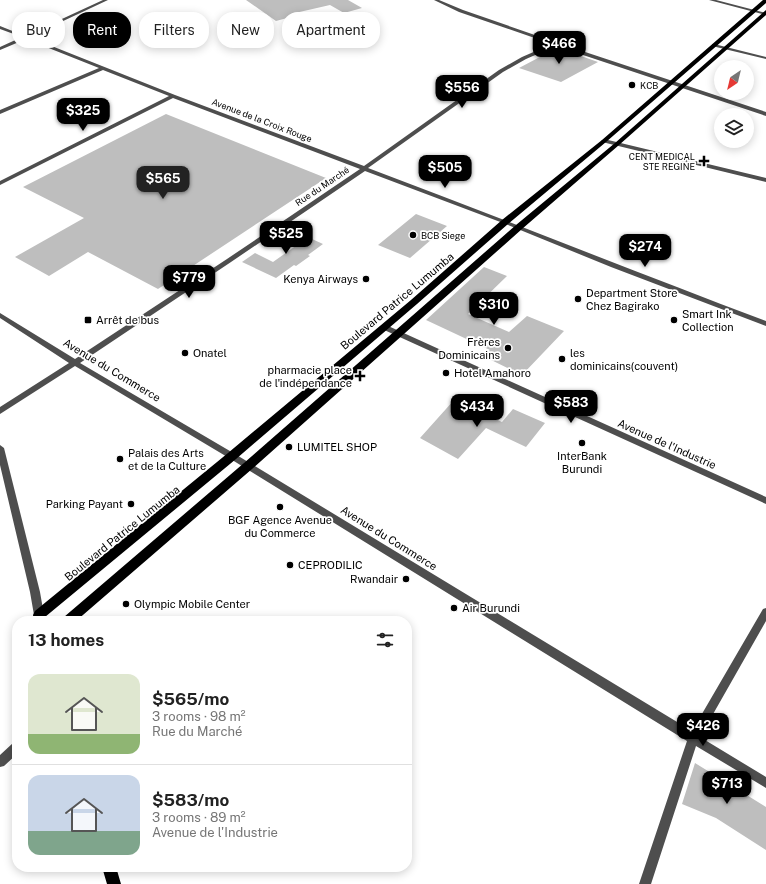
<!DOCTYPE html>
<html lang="en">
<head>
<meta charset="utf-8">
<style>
  :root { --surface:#fff; --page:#f6f6f6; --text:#222; --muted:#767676; --line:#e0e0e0; --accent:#000 }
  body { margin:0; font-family:"Public Sans",sans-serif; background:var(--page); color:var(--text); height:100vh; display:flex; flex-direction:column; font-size:15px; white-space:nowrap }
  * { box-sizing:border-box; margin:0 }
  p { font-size:13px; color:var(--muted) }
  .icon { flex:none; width:22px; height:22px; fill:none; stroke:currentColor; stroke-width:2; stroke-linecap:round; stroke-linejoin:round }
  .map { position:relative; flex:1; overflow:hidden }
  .side { position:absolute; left:12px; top:616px; width:400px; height:256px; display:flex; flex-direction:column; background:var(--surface); border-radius:16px; box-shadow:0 2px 10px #0003 }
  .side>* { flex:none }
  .top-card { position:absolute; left:12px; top:12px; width:400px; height:36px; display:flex; gap:8px }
  .needle { width:26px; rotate:215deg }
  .fabs { position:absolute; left:714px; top:60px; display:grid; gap:8px }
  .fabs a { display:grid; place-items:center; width:40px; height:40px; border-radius:50%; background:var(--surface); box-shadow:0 2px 10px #0003; font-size:20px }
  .price { position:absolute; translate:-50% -34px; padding:0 9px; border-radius:8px; background:var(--accent); color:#fff; font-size:13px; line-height:26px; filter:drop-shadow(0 1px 2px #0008) }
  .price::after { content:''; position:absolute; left:50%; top:24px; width:12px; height:9px; margin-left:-6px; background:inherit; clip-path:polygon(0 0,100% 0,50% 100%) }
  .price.current { background:#222; color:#fff }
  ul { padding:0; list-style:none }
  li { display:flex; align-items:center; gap:12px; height:100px; padding:0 16px }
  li+li { border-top:1px solid var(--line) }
  li span { display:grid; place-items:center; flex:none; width:112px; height:80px; border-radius:12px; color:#555 }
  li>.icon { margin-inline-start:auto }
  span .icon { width:48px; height:48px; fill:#fffc; stroke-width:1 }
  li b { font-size:17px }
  h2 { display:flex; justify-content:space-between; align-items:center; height:48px; padding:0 16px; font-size:17px }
  .chip { padding:0 14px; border-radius:16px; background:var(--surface); box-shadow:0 2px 10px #0003; font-size:14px; line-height:36px }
  .chip.current { background:var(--accent); color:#fff }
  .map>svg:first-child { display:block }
  .building { fill:#bebebe }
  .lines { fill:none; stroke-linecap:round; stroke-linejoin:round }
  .minor { fill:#4e4e4e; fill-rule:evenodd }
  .tertiary { fill:#4e4e4e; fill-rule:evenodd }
  .primary { fill:#000; fill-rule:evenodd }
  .poi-dot { fill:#000; stroke:#fff; stroke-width:1.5 }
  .labels { text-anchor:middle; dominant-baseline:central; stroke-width:3.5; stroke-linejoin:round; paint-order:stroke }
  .far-poi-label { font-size:9px; fill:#000; stroke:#fff; text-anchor:start }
  .far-street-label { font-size:9px; fill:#000; stroke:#fff }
  .poi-label { font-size:11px; fill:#000; stroke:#fff; text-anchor:start }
  .street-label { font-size:11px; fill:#000; stroke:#fff }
</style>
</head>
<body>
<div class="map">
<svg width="766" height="884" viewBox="0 0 766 884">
  <rect width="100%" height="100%" fill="#fff"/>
  <path class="building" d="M 246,0 L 348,0 L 362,8 L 344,13 L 330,5 L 295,13 L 298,15 L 276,21 Z
    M 555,49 L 561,49 L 598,62 L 561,82 L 519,68 Z
    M 166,114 L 326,178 L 158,289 L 88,252 L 49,276 L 15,257 L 84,218 L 23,187 Z
    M 416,214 L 447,226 L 410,258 L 378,245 Z
    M 290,229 L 323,244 L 308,255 L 310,256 L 296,266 L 294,265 L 276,278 L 242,262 L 255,253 L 273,262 L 297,245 L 279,237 Z
    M 484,267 L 507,276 L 468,314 L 509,332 L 527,316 L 564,331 L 522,375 L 483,356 L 490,350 L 426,320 Z
    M 454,400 L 502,422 L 513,409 L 545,423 L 526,447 L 486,428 L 458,459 L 420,438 Z
    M 695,763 L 766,807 L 766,850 L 716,818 L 682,804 Z"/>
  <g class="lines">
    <path class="minor" d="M 103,0 L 108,0 L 29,37 L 175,95 L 364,166 L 499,70 L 522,57 L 552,44 L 459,12 L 434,0 L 439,0 L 463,10 L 558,43 L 766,112 L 766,116 L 556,46 L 526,59 L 503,72 L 368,168 C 501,218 633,271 766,321 L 766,326 L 611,267 L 503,223 L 365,171 L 231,262 L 80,363 L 235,454 L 692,731 L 763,609 L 766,608 L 766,621 L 700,737 L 766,777 L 766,788 L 696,746 L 651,884 L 639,884 L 687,741 L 229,458 L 75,366 L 0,414 L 0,407 L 69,363 L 0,318 L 0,313 L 75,359 L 227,259 L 360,169 L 173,98 L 0,185 L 0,181 L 169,96 L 103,70 L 0,114 L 0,110 L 99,68 L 26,39 L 0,50 L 0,47 L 22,37 L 0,29 L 0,26 L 25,36 Z
      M 709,0 L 716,0 L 766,13 L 766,15 Z
      M 714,44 L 766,57 L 766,59 L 712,46 L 712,44 Z
      M 604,139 L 766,178 L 766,182 L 602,142 L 601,141 Z
      M 382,325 L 386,325 L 766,497 L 766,504 L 382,329 L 380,327 Z
      M 17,742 L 17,754 L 4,766 L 0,767 L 0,755 L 13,743 Z"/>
    <path class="tertiary" d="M 0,445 L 4,448 L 40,592 L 44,615 L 42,618 L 39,619 L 36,618 L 34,615 L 30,592 L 0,465 Z"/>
    <path class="primary" d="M 763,0 L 766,0 L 766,3 L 606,142 L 508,224 L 417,304 L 236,459 L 45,617 L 46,621 L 34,621 L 33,615 L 35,611 L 228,453 L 411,300 L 502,220 L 602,140 Z
      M 766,10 L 766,15 L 619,145 L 522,229 L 252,469 L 76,621 L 62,621 L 64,617 L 244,463 L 516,225 L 615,143 Z
      M 102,867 L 116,867 L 121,884 L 107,884 Z"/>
  </g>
  <g class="poi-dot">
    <circle cx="632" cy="85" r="4"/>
    <path d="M702 155h4v4h4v4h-4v4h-4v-4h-4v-4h4z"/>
    <circle cx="413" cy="235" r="4"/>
    <circle cx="366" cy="279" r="4"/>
    <circle cx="578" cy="299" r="4"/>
    <rect x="84" y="316" width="8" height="8" rx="2"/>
    <circle cx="674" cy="320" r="4"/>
    <circle cx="508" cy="348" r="4"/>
    <circle cx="185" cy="353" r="4"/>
    <circle cx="562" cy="359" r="4"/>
    <circle cx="446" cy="373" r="4"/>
    <path d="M358 370h4v4h4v4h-4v4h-4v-4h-4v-4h4z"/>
    <circle cx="582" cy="443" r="4"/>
    <circle cx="289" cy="447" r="4"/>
    <circle cx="120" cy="459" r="4"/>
    <circle cx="131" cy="504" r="4"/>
    <circle cx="280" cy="507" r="4"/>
    <circle cx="290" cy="565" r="4"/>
    <circle cx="406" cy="579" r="4"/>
    <circle cx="126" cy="604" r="4"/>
    <circle cx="454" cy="608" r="4"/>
  </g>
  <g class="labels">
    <g class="far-poi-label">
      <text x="640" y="85">KCB</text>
      <text x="695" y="156" text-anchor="end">CENT MEDICAL<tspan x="695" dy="10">STE REGINE</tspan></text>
      <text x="421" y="235">BCB Siege</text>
    </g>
    <g class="far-street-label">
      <text transform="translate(262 120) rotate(21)">Avenue de la Croix Rouge</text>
      <text transform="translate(322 186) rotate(-34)">Rue du Marché</text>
    </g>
    <g class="poi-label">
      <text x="358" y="279" text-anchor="end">Kenya Airways</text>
      <text x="586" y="293">Department Store<tspan x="586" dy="13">Chez Bagirako</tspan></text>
      <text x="682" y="314">Smart Ink<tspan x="682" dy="13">Collection</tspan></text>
      <text x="96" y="320">Arrêt de bus</text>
      <text x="500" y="342" text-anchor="end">Frères<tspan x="500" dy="13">Dominicains</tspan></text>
      <text x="193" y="353">Onatel</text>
      <text x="570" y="353">les<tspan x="570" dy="13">dominicains(couvent)</tspan></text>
      <text x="352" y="370" text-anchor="end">pharmacie place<tspan x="352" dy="13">de l'indépendance</tspan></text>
      <text x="454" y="373">Hotel Amahoro</text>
      <text x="297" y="447">LUMITEL SHOP</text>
      <text x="128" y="453">Palais des Arts<tspan x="128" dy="13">et de la Culture</tspan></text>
      <text x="582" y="456" text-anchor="middle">InterBank<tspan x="582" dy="13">Burundi</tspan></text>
      <text x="123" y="504" text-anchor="end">Parking Payant</text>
      <text x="280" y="520" text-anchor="middle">BGF Agence Avenue<tspan x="280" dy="13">du Commerce</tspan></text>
      <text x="298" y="565">CEPRODILIC</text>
      <text x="398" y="579" text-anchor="end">Rwandair</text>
      <text x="134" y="604">Olympic Mobile Center</text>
      <text x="462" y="608">Air Burundi</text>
    </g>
    <g class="street-label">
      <text transform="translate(397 301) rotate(-40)">Boulevard Patrice Lumumba</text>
      <text transform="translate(112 370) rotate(31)">Avenue du Commerce</text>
      <text transform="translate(667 444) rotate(24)">Avenue de l'Industrie</text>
      <text transform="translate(122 533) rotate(-39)">Boulevard Patrice Lumumba</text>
      <text transform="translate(389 538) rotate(32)">Avenue du Commerce</text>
    </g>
  </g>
</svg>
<div class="fabs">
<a><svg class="needle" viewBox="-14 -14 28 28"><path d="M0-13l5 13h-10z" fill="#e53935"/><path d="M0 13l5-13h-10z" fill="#767676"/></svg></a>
<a><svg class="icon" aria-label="layers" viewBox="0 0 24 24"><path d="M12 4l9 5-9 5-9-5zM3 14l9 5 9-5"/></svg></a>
</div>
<b class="price" style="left:559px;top:65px">$466</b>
<b class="price" style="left:462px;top:109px">$556</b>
<b class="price" style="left:83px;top:132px">$325</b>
<b class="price" style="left:445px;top:189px">$505</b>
<b class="price current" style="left:163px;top:200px">$565</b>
<b class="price" style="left:286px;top:255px">$525</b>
<b class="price" style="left:645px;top:268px">$274</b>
<b class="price" style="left:189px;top:299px">$779</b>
<b class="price" style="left:494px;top:326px">$310</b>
<b class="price" style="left:571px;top:424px">$583</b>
<b class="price" style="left:477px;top:428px">$434</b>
<b class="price" style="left:703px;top:747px">$426</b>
<b class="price" style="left:727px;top:805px">$713</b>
<div class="top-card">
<a class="chip">Buy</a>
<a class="chip current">Rent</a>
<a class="chip">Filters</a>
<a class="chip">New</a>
<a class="chip">Apartment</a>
</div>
<section class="side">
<h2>13 homes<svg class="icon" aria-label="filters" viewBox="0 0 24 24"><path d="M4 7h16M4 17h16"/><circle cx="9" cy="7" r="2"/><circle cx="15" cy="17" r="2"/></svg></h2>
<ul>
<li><span style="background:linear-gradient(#dfe7d0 75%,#8fb573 0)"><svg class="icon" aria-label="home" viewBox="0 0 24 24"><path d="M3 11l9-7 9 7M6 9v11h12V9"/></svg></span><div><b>$565/mo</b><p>3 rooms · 98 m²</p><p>Rue du Marché</p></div></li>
<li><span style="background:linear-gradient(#c9d6e8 70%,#7fa58c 0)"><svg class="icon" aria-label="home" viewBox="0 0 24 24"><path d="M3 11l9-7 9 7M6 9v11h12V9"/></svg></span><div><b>$583/mo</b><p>3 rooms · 89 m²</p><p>Avenue de l'Industrie</p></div></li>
</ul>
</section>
</div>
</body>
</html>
